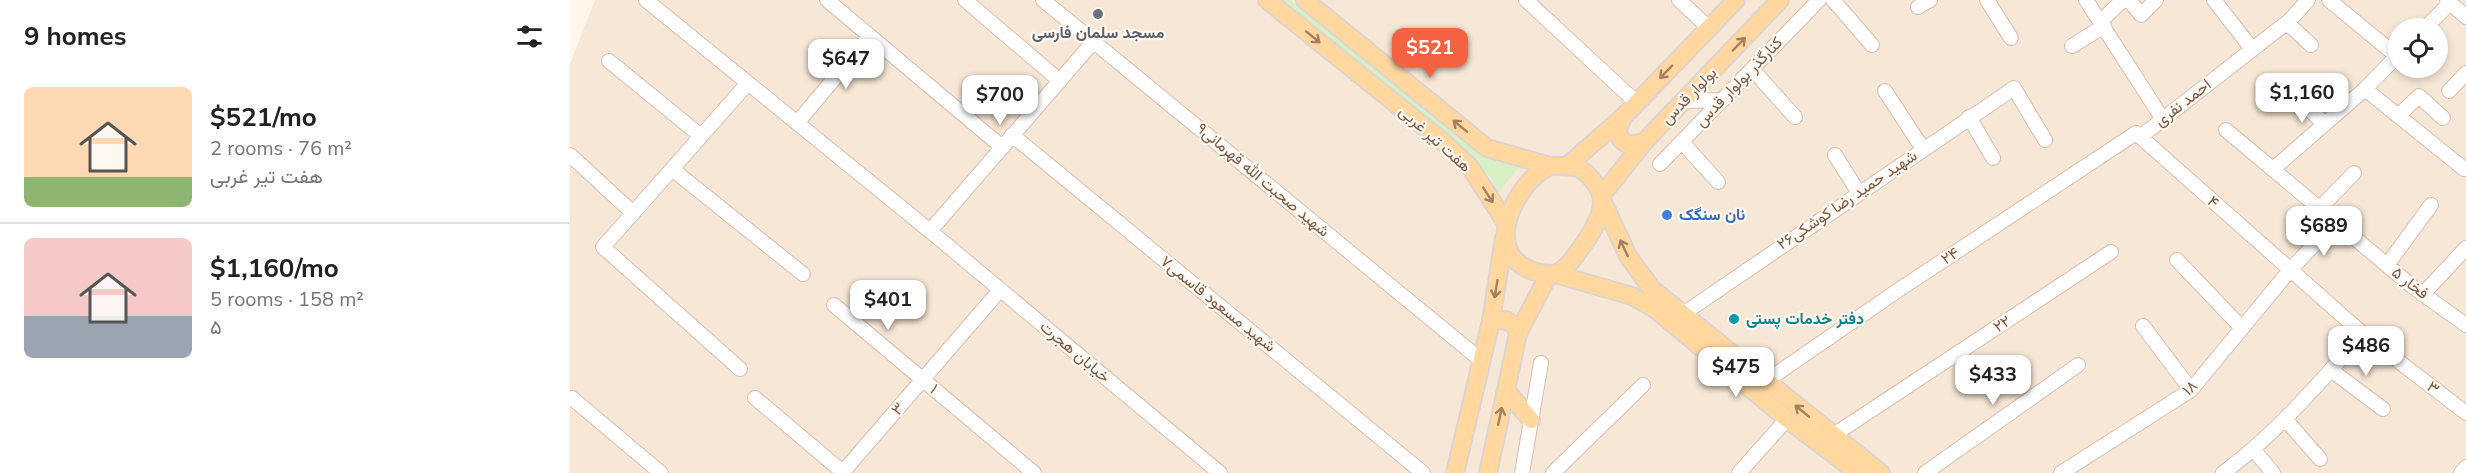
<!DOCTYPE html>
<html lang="en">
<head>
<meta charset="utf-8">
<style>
  :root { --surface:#fff; --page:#f6f6f6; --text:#222; --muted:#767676; --line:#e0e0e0; --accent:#f56242 }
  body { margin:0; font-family:"Nunito Sans",Vazirmatn,sans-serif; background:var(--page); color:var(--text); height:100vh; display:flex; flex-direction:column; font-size:22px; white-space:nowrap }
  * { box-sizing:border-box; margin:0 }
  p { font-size:20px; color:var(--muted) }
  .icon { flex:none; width:33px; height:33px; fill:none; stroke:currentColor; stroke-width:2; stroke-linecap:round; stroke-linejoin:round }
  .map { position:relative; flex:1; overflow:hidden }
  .sheet { display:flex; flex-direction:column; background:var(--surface); width:570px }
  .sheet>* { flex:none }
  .fabs { position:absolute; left:1818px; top:18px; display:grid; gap:12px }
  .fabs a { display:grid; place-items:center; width:60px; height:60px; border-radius:50%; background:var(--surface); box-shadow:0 3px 9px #0003; font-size:30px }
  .price { position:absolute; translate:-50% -51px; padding:0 14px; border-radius:12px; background:#fff; color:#222; font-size:20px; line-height:39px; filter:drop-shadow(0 2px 3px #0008) }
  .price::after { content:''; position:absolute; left:50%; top:36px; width:18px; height:14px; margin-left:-9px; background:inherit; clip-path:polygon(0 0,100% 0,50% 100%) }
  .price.selected { background:var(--accent); color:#fff }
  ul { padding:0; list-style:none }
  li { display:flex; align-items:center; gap:18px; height:150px; padding:0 24px }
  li+li { border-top:2px solid var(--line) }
  li span { display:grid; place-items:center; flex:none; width:168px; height:120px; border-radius:9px; color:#555 }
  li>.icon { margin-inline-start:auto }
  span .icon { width:72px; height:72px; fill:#fffc; stroke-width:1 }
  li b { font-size:26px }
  h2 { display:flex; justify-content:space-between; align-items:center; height:72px; padding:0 24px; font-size:26px }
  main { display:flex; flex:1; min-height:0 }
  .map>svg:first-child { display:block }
  .residential { fill:#f7e7d6; fill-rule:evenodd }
  .green { fill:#d7efc5 }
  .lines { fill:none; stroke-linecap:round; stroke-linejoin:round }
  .minor-casing { stroke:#d5beaf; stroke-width:16 }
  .major-casing { stroke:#ddd4cf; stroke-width:20 }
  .minor { stroke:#fff; stroke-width:14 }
  .major { stroke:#ffd79f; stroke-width:16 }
  .oneway { stroke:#a47f62 }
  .worship-dot { fill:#6b7280; stroke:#fff9f1; stroke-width:2 }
  .shop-dot { fill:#3f7fe0; stroke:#fff9f1; stroke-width:2 }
  .culture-dot { fill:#0f9aa8; stroke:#fff9f1; stroke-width:2 }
  .labels { text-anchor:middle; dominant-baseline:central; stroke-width:4.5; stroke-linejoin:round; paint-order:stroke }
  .worship-label { font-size:16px; font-weight:bold; fill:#5b616d; stroke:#fff9f1 }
  .street-label { font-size:16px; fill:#7d5948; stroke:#fff9f1 }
  .shop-label { font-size:16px; font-weight:bold; fill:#366cbe; stroke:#fff9f1; text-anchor:start }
  .culture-label { font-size:16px; font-weight:bold; fill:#0d838f; stroke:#fff9f1; text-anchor:start }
</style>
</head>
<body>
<main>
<section class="sheet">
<h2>9 homes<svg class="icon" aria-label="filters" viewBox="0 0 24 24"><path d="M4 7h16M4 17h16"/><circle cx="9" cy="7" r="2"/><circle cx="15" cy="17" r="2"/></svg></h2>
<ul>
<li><span style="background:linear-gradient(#ffd9b3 75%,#8fb573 0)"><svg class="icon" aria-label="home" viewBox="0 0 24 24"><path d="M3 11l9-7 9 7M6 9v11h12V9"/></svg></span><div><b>$521/mo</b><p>2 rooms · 76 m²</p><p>هفت تیر غربی</p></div></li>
<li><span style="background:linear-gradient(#f6c9c9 65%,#9aa5b1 0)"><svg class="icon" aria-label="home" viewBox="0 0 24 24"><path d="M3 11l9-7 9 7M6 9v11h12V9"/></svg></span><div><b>$1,160/mo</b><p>5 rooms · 158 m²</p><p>۵</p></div></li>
</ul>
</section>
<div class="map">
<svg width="1896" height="473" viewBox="0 0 1896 473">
  <rect width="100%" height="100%" fill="#fff5e9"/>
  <path class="residential" d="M 25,0 L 1896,0 L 1896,473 L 0,473 L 0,64 ZM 1828,28 L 1868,28 L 1868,68 L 1828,68 Z"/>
  <path class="green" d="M 708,0 L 720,0 L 910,154 L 950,166 L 926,195 L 923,180 L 898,152 Z"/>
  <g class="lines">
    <defs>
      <path id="minor" d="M 76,0 L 360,231 L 650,473
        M 257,0 L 432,147
        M 395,0 L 490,81
        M 473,0 L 912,361
        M 956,0 L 1067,103
        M 1109,0 L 1139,28
        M 1263,0 L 1302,45
        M 1417,0 L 1441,38
        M 1516,0 L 1592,118
        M 1559,0 L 1571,15 L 1586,0
        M 1644,0 L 1682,49
        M 1759,0 L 1827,56
        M 1877,0 L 1896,17
        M 1348,7 L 1360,0
        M 1531,21 L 1553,0
        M 1717,23 L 1741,45
        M 1855,28 L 1880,3
        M 1502,46 L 1534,26
        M 39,61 L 131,136
        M 1182,69 L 1225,117
        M 178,83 L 102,169 L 233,274
        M 1795,89 L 1894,169
        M 1315,91 L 1353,149
        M 1879,91 L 1896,73
        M 1114,101 L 1153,100
        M 1731,102 L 1755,124
        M 1828,116 L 1849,96 L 1873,118
        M 1399,117 L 1423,158
        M 227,123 L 300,36
        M 1656,130 L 1843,287 L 1896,325
        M 442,135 L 853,473
        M 1570,137 L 1720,20 L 1738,0
        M 1112,142 L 1148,182
        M 0,155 L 63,213
        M 1265,155 L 1289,193
        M 1090,164 L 1249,0
        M 102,169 L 33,247 L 170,369
        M 1703,169 L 1795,89 L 1828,55
        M 1750,208 L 1784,173
        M 360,231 L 524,41
        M 1607,260 L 1672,328
        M 1817,265 L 1861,205
        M 1853,294 L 1896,248
        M 264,305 L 464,473
        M 1113,314 L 1444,88 L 1475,140
        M 1573,326 L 1621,390
        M 1761,370 L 1813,409
        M 1196,381 L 1327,291 L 1566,133 L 1793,334 L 1896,413
        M 2,398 L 91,473
        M 185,398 L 274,473
        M 1716,420 L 1750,459
        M 1262,436 L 1541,252
        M 1684,450 L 1703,473
        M 272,473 L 430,290
        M 952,473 L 971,363
        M 983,473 L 1073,385
        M 1169,473 L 1217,419
        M 1355,473 L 1508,365
        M 1491,473 L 1621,390 L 1720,270 L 1766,222
        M 1653,473 C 1707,433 1748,384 1793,334
        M 1891,473 L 1896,467"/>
      <path id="major" d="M 697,0 L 872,141 L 900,167 L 936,223
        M 735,0 L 917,148 L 980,166
        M 1053,117 L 1047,131 C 1052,147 1062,146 1075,141
        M 980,166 C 989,166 999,165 1008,168 C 1019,173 1034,191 1032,204 C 1030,220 1020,236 1010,249 C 1004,258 995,271 984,274 C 978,275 971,273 966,272 C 916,257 937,202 965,176 C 969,172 975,169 980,166 Z
        M 997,166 L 1054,116 L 1166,0
        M 1031,196 L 1075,141 L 1210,0
        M 1033,202 L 1058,256 L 1082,289 L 1311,473
        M 985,274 L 1062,296 L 1085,309 L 1217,419 L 1288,473
        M 921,321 L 936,320 L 945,326 L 948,334
        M 936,390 L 961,420
        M 885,473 L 921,321 L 934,238
        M 918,473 L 948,334 L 979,274"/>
    </defs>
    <use href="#minor" class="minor-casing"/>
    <use href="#major" class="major-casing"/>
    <use href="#minor" class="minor"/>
    <use href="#major" class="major"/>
  </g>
  <defs><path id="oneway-shaft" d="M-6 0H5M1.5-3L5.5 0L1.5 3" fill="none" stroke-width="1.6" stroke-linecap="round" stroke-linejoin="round" transform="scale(1.5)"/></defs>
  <g class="oneway">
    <use href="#oneway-shaft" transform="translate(743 37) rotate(39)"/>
    <use href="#oneway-shaft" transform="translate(1169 44) rotate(-46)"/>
    <use href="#oneway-shaft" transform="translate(1096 72) rotate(134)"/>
    <use href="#oneway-shaft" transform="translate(890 126) rotate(-141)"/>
    <use href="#oneway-shaft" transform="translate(918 195) rotate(57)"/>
    <use href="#oneway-shaft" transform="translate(1054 248) rotate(-115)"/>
    <use href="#oneway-shaft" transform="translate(926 289) rotate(99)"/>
    <use href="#oneway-shaft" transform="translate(1232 411) rotate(-141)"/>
    <use href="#oneway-shaft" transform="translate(930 416) rotate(-78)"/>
  </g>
  <circle class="worship-dot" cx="528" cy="14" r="6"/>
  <circle class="shop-dot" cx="1097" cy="215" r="6"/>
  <circle class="culture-dot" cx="1164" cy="319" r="6"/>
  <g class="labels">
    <g class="worship-label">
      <text x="528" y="33">مسجد سلمان فارسی</text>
    </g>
    <g class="street-label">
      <text transform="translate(1169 82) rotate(-46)">کنارگذر بولوار قدس</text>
      <text transform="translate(1119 96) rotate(-46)">بولوار قدس</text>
      <text transform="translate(1613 103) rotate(-38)">احمد نفری</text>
      <text transform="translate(865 139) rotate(42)">هفت تیر غربی</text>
      <text transform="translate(693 180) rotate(40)">شهید صحبت الله قهرمانی۹</text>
      <text transform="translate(1277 200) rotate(-34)">شهید حمید رضا کوشکی۲۶</text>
      <text transform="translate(1643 202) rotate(42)">۴</text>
      <text transform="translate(1380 256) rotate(-33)">۲۴</text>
      <text transform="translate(1840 283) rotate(38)">فخار ۵</text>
      <text transform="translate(648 304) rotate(39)">شهید مسعود قاسمی۷</text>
      <text transform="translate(1432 324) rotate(-33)">۲۲</text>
      <text transform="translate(505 352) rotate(40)">خیابان هجرت</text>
      <text transform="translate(1620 388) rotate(-42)">۱۸</text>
      <text transform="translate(1863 388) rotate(37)">۳</text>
      <text transform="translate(364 389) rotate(40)">۱</text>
      <text transform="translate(328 409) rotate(-49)">۳</text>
    </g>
    <g class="shop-label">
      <text x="1109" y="215">نان سنگک</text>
    </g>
    <g class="culture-label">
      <text x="1176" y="319">دفتر خدمات پستی</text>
    </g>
  </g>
</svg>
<div class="fabs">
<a><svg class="icon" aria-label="locate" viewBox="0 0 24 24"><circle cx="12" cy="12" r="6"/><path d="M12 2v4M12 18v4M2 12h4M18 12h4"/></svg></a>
</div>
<b class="price selected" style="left:860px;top:79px">$521</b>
<b class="price" style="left:276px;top:90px">$647</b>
<b class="price" style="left:1732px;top:124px">$1,160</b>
<b class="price" style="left:430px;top:126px">$700</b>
<b class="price" style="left:1754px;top:257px">$689</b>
<b class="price" style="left:318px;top:331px">$401</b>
<b class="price" style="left:1796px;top:377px">$486</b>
<b class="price" style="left:1166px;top:398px">$475</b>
<b class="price" style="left:1423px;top:406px">$433</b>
</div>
</main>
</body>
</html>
